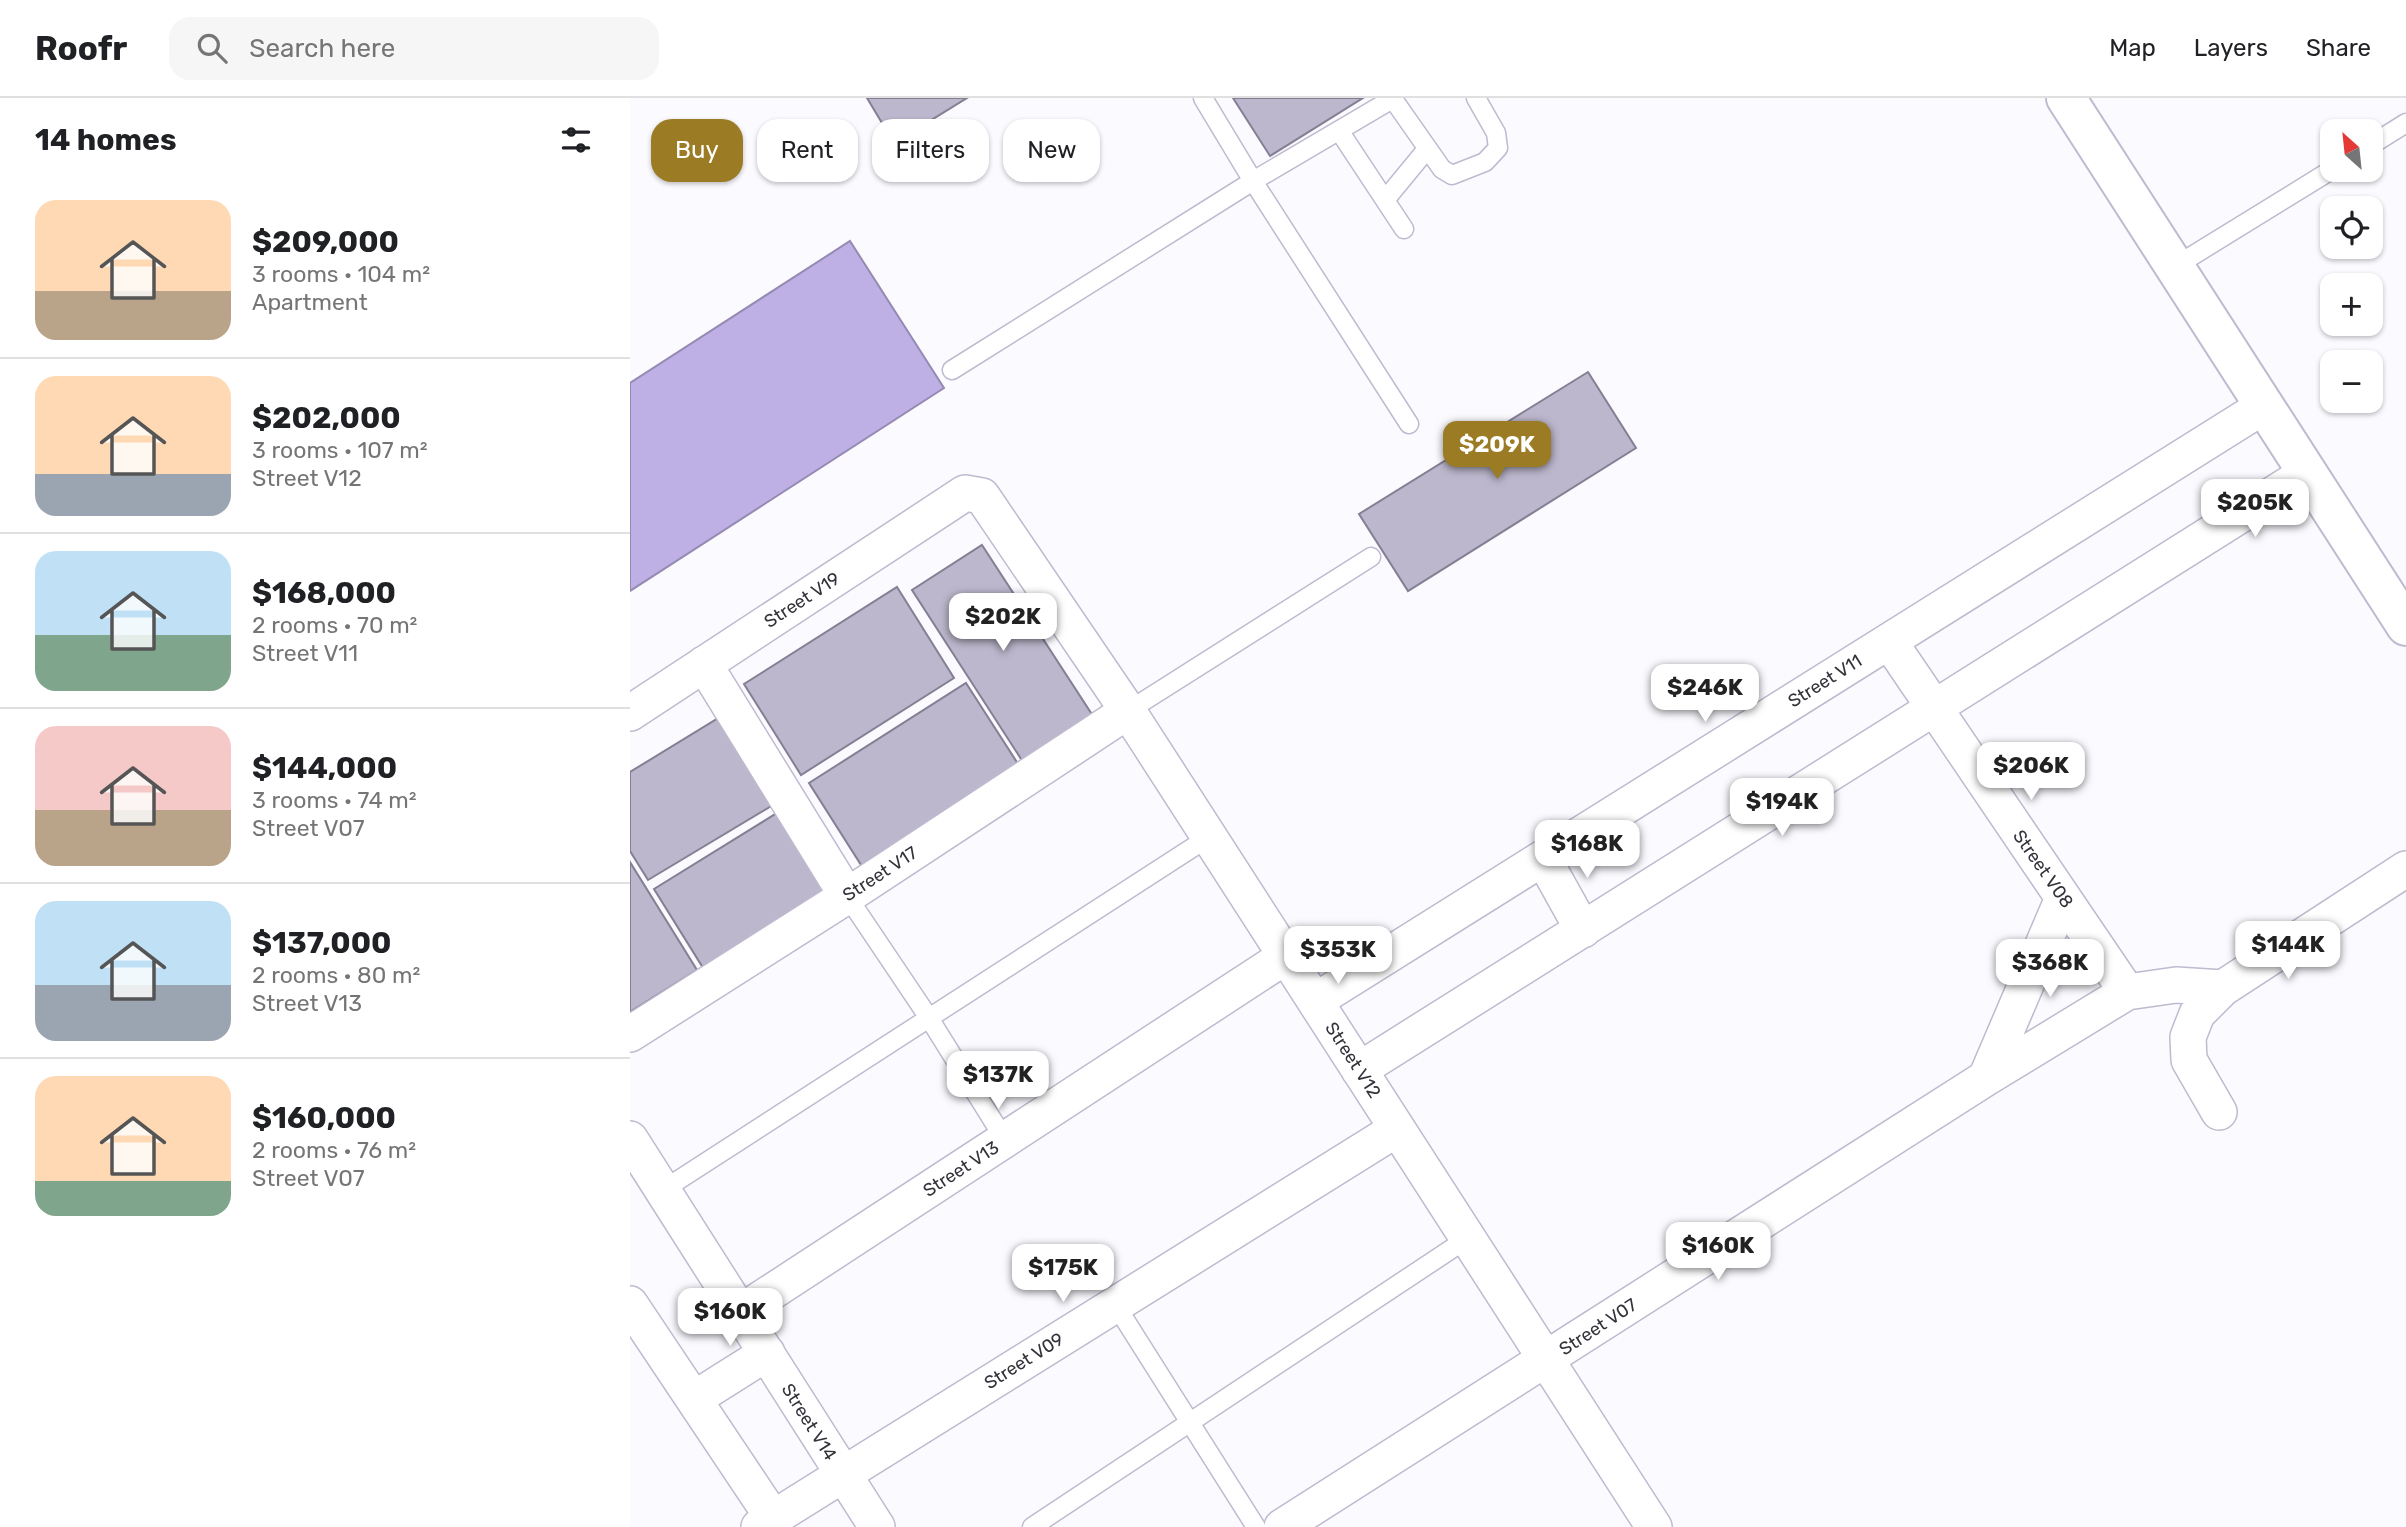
<!DOCTYPE html>
<html lang="en">
<head>
<meta charset="utf-8">
<style>
  :root { --surface:#fff; --page:#f6f6f6; --text:#202124; --muted:#757577; --line:#e0e0e0; --accent:#9c7b25 }
  body { margin:0; font-family:Rubik,sans-serif; background:var(--page); color:var(--text); height:100vh; display:flex; flex-direction:column; font-size:26px; white-space:nowrap }
  * { box-sizing:border-box; margin:0 }
  p { font-size:23px; color:var(--muted) }
  .icon { flex:none; width:38px; height:38px; fill:none; stroke:currentColor; stroke-width:2; stroke-linecap:round; stroke-linejoin:round }
  .map { position:relative; flex:1; overflow:hidden }
  .sheet { display:flex; flex-direction:column; background:var(--surface); width:630px }
  .sheet>* { flex:none }
  .guide { position:absolute; left:21px; top:21px; width:665px; height:63px; display:flex; gap:14px }
  .needle { width:46px; rotate:333deg }
  .fabs { position:absolute; left:1690px; top:21px; display:grid; gap:14px }
  .fabs a { display:grid; place-items:center; width:63px; height:63px; border-radius:14px; background:var(--surface); box-shadow:0 2px 5px #0004; font-size:35px }
  .price { position:absolute; translate:-50% -60px; padding:0 16px; border-radius:14px; background:#fff; color:#222; font-size:23px; line-height:46px; filter:drop-shadow(0 2px 4px #0008) }
  .price::after { content:''; position:absolute; left:50%; top:42px; width:21px; height:16px; margin-left:-10px; background:inherit; clip-path:polygon(0 0,100% 0,50% 100%) }
  .price.active { background:var(--accent); color:#fff }
  ul { padding:0; list-style:none }
  li { display:flex; align-items:center; gap:21px; height:175px; padding:0 35px }
  li+li { border-top:2px solid var(--line) }
  li span { display:grid; place-items:center; flex:none; width:196px; height:140px; border-radius:21px; color:#555 }
  li>.icon { margin-inline-start:auto }
  span .icon { width:84px; height:84px; fill:#fffc; stroke-width:1 }
  li b { font-size:30px }
  h2 { display:flex; justify-content:space-between; align-items:center; height:84px; padding:0 35px; font-size:30px }
  .tag { padding:0 24px; border-radius:21px; background:var(--surface); box-shadow:0 2px 5px #0004; font-size:24px; line-height:63px }
  .tag.active { background:var(--accent); color:#fff }
  header { display:flex; align-items:center; gap:42px; box-sizing:border-box; height:98px; padding:0 35px; background:var(--surface); border-bottom:2px solid var(--line) }
  header strong { font-size:33px }
  nav { display:flex; gap:38px; margin-inline-start:auto; font-size:24px }
  .search { width:490px; height:63px; background:var(--page); display:flex; align-items:center; gap:18px; box-sizing:border-box; padding:0 24px; border-radius:21px; color:var(--muted); font-size:26px }
  main { display:flex; flex:1; min-height:0 }
  .map>svg:first-child { display:block }
  .water { fill:#beafe5; stroke:#958ab2; stroke-width:2 }
  .building { fill:#bcb7cc; stroke:#847f93; stroke-width:2 }
  .lines { fill:none; stroke-linecap:round; stroke-linejoin:round }
  .service-casing { stroke:#bfbacf; stroke-width:21 }
  .minor-casing { stroke:#bfbacf; stroke-width:38 }
  .tertiary-casing { stroke:#bfbacf; stroke-width:42 }
  .service { stroke:#fff; stroke-width:18 }
  .minor { stroke:#fff; stroke-width:35 }
  .tertiary { stroke:#fff; stroke-width:38 }
  .labels { text-anchor:middle; dominant-baseline:central; stroke-width:5; stroke-linejoin:round; paint-order:stroke }
  .street-label { font-size:18px; fill:#34323a; stroke:#fff }
</style>
</head>
<body>
<header>
<strong>Roofr</strong>
<div class="search"><svg class="icon" aria-label="search" viewBox="0 0 24 24"><circle cx="10" cy="10" r="6"/><path d="M15 15l6 6"/></svg>Search here</div>
<nav><a>Map</a><a>Layers</a><a>Share</a></nav>
</header>
<main>
<section class="sheet">
<h2>14 homes<svg class="icon" aria-label="filters" viewBox="0 0 24 24"><path d="M4 7h16M4 17h16"/><circle cx="9" cy="7" r="2"/><circle cx="15" cy="17" r="2"/></svg></h2>
<ul>
<li><span style="background:linear-gradient(#ffd9b3 65%,#b9a48a 0)"><svg class="icon" aria-label="home" viewBox="0 0 24 24"><path d="M3 11l9-7 9 7M6 9v11h12V9"/></svg></span><div><b>$209,000</b><p>3 rooms · 104 m²</p><p>Apartment</p></div></li>
<li><span style="background:linear-gradient(#ffd9b3 70%,#9aa5b1 0)"><svg class="icon" aria-label="home" viewBox="0 0 24 24"><path d="M3 11l9-7 9 7M6 9v11h12V9"/></svg></span><div><b>$202,000</b><p>3 rooms · 107 m²</p><p>Street V12</p></div></li>
<li><span style="background:linear-gradient(#bfe0f5 60%,#7fa58c 0)"><svg class="icon" aria-label="home" viewBox="0 0 24 24"><path d="M3 11l9-7 9 7M6 9v11h12V9"/></svg></span><div><b>$168,000</b><p>2 rooms · 70 m²</p><p>Street V11</p></div></li>
<li><span style="background:linear-gradient(#f6c9c9 60%,#b9a48a 0)"><svg class="icon" aria-label="home" viewBox="0 0 24 24"><path d="M3 11l9-7 9 7M6 9v11h12V9"/></svg></span><div><b>$144,000</b><p>3 rooms · 74 m²</p><p>Street V07</p></div></li>
<li><span style="background:linear-gradient(#bfe0f5 60%,#9aa5b1 0)"><svg class="icon" aria-label="home" viewBox="0 0 24 24"><path d="M3 11l9-7 9 7M6 9v11h12V9"/></svg></span><div><b>$137,000</b><p>2 rooms · 80 m²</p><p>Street V13</p></div></li>
<li><span style="background:linear-gradient(#ffd9b3 75%,#7fa58c 0)"><svg class="icon" aria-label="home" viewBox="0 0 24 24"><path d="M3 11l9-7 9 7M6 9v11h12V9"/></svg></span><div><b>$160,000</b><p>2 rooms · 76 m²</p><p>Street V07</p></div></li>
</ul>
</section>
<div class="map">
<svg width="1776" height="1429" viewBox="0 0 1776 1429">
  <rect width="100%" height="100%" fill="#fbfaff"/>
  <path class="water" d="M 220,143 L 314,290 L 0,493 L 0,285 Z"/>
  <path class="building" d="M 237,0 L 337,0 L 264,45 Z
    M 603,0 L 733,0 L 640,58 Z
    M 958,274 L 1006,350 L 778,493 L 729,416 Z
    M 352,447 L 463,618 L 393,664 L 282,492 Z
    M 267,489 L 324,580 L 171,677 L 114,586 Z
    M 336,585 L 390,669 L 233,770 L 179,685 Z
    M 95,616 L 148,704 L 18,782 L 0,753 L 0,674 Z
    M 155,710 L 206,792 L 75,873 L 24,791 Z
    M 0,764 L 67,872 L 0,914 Z"/>
  <g class="lines">
    <defs>
      <path id="service" d="M 573,0 L 623,83 L 779,326
        M 763,1 L 812,71 L 822,77 L 855,64 L 868,50 L 866,35 L 846,0
        M 710,34 L 774,131
        M 1741,47 L 1776,25
        M 755,102 L 797,51
        M 1544,169 L 1703,71
        M 322,272 L 623,83 L 764,0
        M 498,613 L 741,459
        M 217,798 L 299,920 L 375,1042
        M 33,1092 L 579,739
        M 485,1206 L 626,1429
        M 402,1429 L 838,1140"/>
      <path id="minor" d="M 1259,543 L 1497,894
        M 74,566 L 217,798
        M 0,615 L 335,395 L 352,398 L 498,613 L 1024,1429
        M 913,760 L 953,832
        M 685,903 L 1634,308
        M 0,936 L 217,798 L 498,613
        M 729,972 L 1677,375
        M 1356,980 L 1433,800
        M 1589,1014 L 1559,962 L 1558,939 L 1567,916 L 1593,890 L 1776,771
        M 0,1041 L 247,1429
        M 0,1206 L 143,1420
        M 111,1214 L 656,858
        M 64,1301 L 137,1255
        M 129,1429 L 767,1031
        M 652,1429 L 1356,980 L 1497,894 L 1546,887 L 1593,890"/>
      <path id="tertiary" d="M 1436,0 L 1776,528"/>
    </defs>
    <use href="#service" class="service-casing"/>
    <use href="#minor" class="minor-casing"/>
    <use href="#tertiary" class="tertiary-casing"/>
    <use href="#service" class="service"/>
    <use href="#minor" class="minor"/>
    <use href="#tertiary" class="tertiary"/>
  </g>
  <g class="labels">
    <g class="street-label">
      <text transform="translate(172 502) rotate(-33)">Street V19</text>
      <text transform="translate(1195 583) rotate(-32)">Street V11</text>
      <text transform="translate(1413 771) rotate(55)">Street V08</text>
      <text transform="translate(250 776) rotate(-33)">Street V17</text>
      <text transform="translate(723 962) rotate(57)">Street V12</text>
      <text transform="translate(331 1071) rotate(-33)">Street V13</text>
      <text transform="translate(968 1229) rotate(-33)">Street V07</text>
      <text transform="translate(394 1263) rotate(-32)">Street V09</text>
      <text transform="translate(179 1324) rotate(58)">Street V14</text>
    </g>
  </g>
</svg>
<div class="fabs">
<a><svg class="needle" viewBox="-14 -14 28 28"><path d="M0-13l5 13h-10z" fill="#e53935"/><path d="M0 13l5-13h-10z" fill="#757577"/></svg></a>
<a><svg class="icon" aria-label="locate" viewBox="0 0 24 24"><circle cx="12" cy="12" r="6"/><path d="M12 2v4M12 18v4M2 12h4M18 12h4"/></svg></a>
<a>+</a>
<a>−</a>
</div>
<b class="price active" style="left:867px;top:383px">$209K</b>
<b class="price" style="left:1625px;top:441px">$205K</b>
<b class="price" style="left:373px;top:555px">$202K</b>
<b class="price" style="left:1075px;top:626px">$246K</b>
<b class="price" style="left:1401px;top:704px">$206K</b>
<b class="price" style="left:1152px;top:740px">$194K</b>
<b class="price" style="left:957px;top:782px">$168K</b>
<b class="price" style="left:1658px;top:883px">$144K</b>
<b class="price" style="left:708px;top:888px">$353K</b>
<b class="price" style="left:1420px;top:901px">$368K</b>
<b class="price" style="left:368px;top:1013px">$137K</b>
<b class="price" style="left:1088px;top:1184px">$160K</b>
<b class="price" style="left:433px;top:1206px">$175K</b>
<b class="price" style="left:100px;top:1250px">$160K</b>
<div class="guide">
<a class="tag active">Buy</a>
<a class="tag">Rent</a>
<a class="tag">Filters</a>
<a class="tag">New</a>
</div>
</div>
</main>
</body>
</html>
